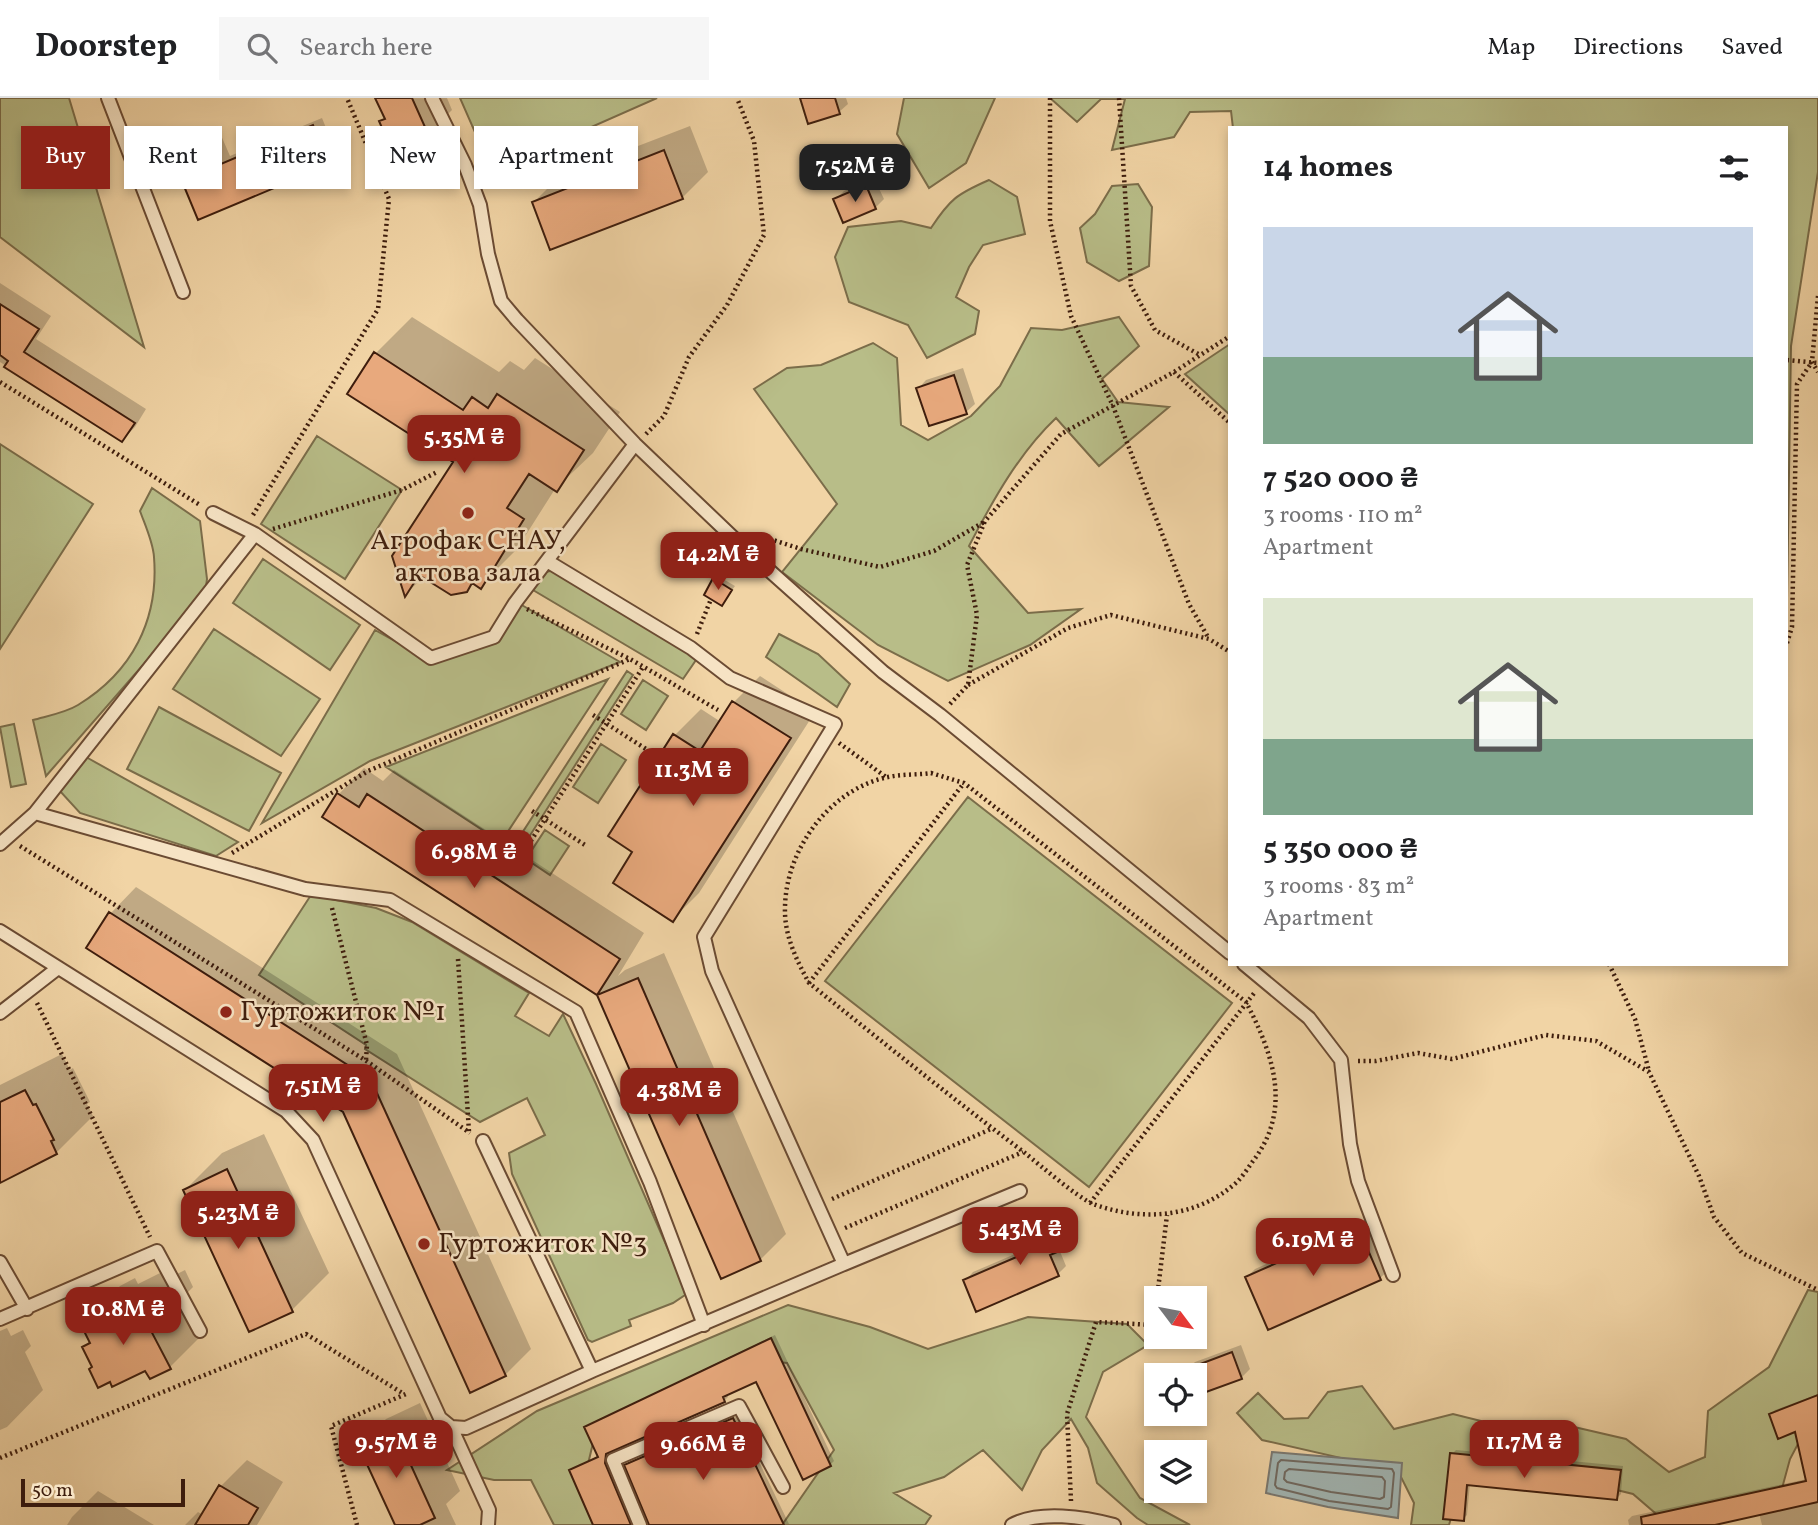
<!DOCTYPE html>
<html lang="en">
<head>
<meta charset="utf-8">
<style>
  :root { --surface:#fff; --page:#f6f6f6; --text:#202124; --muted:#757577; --line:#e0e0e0; --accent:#8f2418 }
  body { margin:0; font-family:Vollkorn,serif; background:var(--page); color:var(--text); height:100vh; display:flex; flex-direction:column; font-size:26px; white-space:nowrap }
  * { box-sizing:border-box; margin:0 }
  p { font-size:23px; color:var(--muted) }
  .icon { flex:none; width:38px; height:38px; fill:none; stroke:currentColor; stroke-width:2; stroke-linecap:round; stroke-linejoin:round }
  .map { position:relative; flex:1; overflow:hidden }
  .panel { position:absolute; left:1228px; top:28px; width:560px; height:840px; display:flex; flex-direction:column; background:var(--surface); border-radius:0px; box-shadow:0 4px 10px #0003 }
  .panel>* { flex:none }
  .banner { position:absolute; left:21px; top:28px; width:665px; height:63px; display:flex; gap:14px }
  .needle { width:46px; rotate:122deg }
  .buttons { position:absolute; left:1144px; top:1188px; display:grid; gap:14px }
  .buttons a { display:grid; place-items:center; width:63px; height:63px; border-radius:0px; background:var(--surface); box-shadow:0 4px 10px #0003; font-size:35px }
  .scale { position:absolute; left:21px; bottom:18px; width:164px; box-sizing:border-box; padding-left:7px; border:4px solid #3e1d0d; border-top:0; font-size:19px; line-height:24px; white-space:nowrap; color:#3e1d0d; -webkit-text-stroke:5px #f6e3c4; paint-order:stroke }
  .price { position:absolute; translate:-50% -60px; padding:0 16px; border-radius:14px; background:var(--accent); color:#fff; font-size:23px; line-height:46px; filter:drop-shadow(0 2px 4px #0008) }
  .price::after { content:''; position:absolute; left:50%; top:42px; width:21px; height:16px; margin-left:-10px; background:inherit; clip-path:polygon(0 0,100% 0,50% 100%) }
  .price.active { background:#222; color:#fff }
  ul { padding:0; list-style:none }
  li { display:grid; align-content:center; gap:14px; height:371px; padding:0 35px }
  li span { display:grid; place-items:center; height:217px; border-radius:0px; color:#555 }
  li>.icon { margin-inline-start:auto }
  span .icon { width:126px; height:126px; fill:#fffc; stroke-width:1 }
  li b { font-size:30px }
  h2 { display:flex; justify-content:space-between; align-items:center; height:84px; padding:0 35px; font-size:30px }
  .pill { padding:0 24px; border-radius:0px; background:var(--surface); box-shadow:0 4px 10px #0003; font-size:24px; line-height:63px }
  .pill.active { background:var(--accent); color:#fff }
  header { display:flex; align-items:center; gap:42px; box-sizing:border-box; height:98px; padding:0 35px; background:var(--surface); border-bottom:2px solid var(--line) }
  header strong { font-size:33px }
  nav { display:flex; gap:38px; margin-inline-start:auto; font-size:24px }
  .search { width:490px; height:63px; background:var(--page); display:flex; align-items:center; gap:18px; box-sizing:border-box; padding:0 24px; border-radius:0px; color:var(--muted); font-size:26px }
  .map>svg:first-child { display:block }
  .green { fill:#b8bd88; stroke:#7b6d4a; stroke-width:2 }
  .water { fill:#a1b5b3; stroke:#797871; stroke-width:2 }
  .shadow { fill:#0003 }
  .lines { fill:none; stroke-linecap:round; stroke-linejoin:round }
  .shore { stroke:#706960; stroke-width:2 }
  .building { fill:#e8a97d; stroke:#3e1d0d; stroke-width:2 }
  .service-casing { stroke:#6b4b33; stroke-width:16 }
  .path { stroke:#3e1d0d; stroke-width:4.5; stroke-dasharray:2 3.5; stroke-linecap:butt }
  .service { stroke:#f6e3c4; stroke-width:12 }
  .poi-dot { fill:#8f2418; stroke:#f6e3c4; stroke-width:2.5 }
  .labels { text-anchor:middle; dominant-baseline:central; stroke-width:5; stroke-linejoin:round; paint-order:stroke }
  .poi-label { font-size:28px; fill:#3e1d0d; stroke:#f6e3c4; text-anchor:start }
</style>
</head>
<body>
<header>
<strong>Doorstep</strong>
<div class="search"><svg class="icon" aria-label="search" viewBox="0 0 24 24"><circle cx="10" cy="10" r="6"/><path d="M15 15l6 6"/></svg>Search here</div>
<nav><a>Map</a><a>Directions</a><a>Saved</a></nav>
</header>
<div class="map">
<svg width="1818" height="1427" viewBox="0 0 1818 1427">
  <rect width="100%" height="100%" fill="#f1d4a5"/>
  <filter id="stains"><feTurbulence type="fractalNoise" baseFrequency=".00286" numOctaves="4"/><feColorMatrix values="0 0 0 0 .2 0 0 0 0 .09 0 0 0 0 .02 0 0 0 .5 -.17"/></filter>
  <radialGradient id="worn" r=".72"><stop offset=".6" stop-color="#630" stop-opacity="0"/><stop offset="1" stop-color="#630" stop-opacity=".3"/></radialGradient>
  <path class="green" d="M 0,0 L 69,0 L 144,249 L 0,139 Z
    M 460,0 L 657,0 L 492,73 Z
    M 904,0 L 995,0 L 966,65 L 929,90 L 897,36 Z
    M 1050,0 L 1818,0 L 1818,74 L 1791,248 L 1787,501 L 1787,30 L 1233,30 L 1231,13 L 1190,14 L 1174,39 L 1112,52 L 1125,1 L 1101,1 L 1077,24 Z
    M 989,82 L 1017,99 L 1025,136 L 983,147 L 969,169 L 956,199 L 979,213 L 975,236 L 927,260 L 908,227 L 849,204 L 835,159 L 848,129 L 901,123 L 931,130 C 950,101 957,96 989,82 Z
    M 1138,86 L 1152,109 L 1149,168 L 1119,183 L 1087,164 L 1080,130 L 1095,116 L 1112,88 Z
    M 1119,219 L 1139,248 L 1102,281 L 1118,304 L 1169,309 L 1099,368 L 1056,320 C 1019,355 993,402 969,448 L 1028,515 L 1081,511 L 1030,547 L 948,583 L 878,547 L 782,474 L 837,406 L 754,291 L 787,270 L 821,267 L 873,245 L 897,260 L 901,327 L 928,342 L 971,318 L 1000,288 L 1031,230 L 1062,232 Z
    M 1230,246 L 1230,317 L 1185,276 Z
    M 317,338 L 402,392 L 345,481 L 261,426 Z
    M 0,346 L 93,406 L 0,551 Z
    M 152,390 L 200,423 L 207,481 L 205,496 L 46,678 L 33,622 C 47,618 65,615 78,607 C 132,574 159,522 154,459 C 153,444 145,427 140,413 Z
    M 263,461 L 360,527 L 330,572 L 233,505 Z
    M 558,471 L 693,545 L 696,562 L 683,581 L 533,492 L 546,474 Z
    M 520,506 L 620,564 L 370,663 L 262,725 L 375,532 L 427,561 L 499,535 Z
    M 214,531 L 320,601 L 281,658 L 173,591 Z
    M 779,536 L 818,556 L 850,586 L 837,609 L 766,559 Z
    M 627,573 L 633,577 L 520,753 L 513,749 Z
    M 608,581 L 501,744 L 386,669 Z
    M 643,582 L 668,598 L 646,632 L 621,616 Z
    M 159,609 L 281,675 L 249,733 L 127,671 Z
    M 14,626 L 26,686 L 11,689 L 0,629 Z
    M 601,646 L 626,662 L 598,705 L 573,689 Z
    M 86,659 L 238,744 L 216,758 L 80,715 L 59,692 Z
    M 968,699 L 1232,905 L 1089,1089 L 825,883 Z
    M 545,732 L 569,748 L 550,777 L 526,761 Z
    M 311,797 L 376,810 L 412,824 L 529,895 L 515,918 L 549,938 L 563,916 L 596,986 L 684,1188 L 685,1197 L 673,1205 L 629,1222 L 631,1228 L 592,1244 L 588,1242 L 512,1076 L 509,1055 L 545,1037 L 527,1000 L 480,1024 L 365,951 L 366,947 L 259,877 Z
    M 1808,1192 L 1818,1194 L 1818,1308 L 1790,1361 L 1778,1405 L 1669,1427 L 1633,1396 L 1572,1381 L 1463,1376 L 1449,1427 L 1411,1427 L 1414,1405 L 1398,1373 L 1262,1342 L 1237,1315 L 1258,1295 L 1284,1321 L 1308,1320 L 1328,1294 L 1362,1288 L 1394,1331 L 1453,1316 L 1497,1327 L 1557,1325 L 1626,1341 L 1669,1374 L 1705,1359 L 1708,1313 L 1769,1269 Z
    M 788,1207 L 870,1229 L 928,1251 L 1028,1219 L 1127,1226 L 1148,1247 L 1103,1274 L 1086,1319 L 1140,1400 L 1190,1427 L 1148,1427 L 1137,1420 L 1097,1385 L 1088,1350 L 1071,1321 L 1042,1352 L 1022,1392 L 983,1352 L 944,1379 L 894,1395 L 931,1418 L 925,1427 L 782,1427 L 834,1352 L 787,1265 L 732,1259 L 598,1324 L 583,1387 L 600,1427 L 554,1427 L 531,1382 L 494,1382 L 447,1372 L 537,1313 Z"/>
  <path class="water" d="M 1272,1354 L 1402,1365 L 1398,1420 L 1328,1409 L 1266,1395 Z"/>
  <path class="shadow" d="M 377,0 L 447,0 L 452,12 L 428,36 L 399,49 L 395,41 L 381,24 L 386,19 Z
    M 802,0 L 846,0 L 848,6 L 839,14 Z
    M 322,20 L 337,57 L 328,65 L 199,119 L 171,52 L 180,43 L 217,28 L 230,58 Z
    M 690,28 L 708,74 L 682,100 L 534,104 L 560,78 Z
    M 874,80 L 884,101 L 875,110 L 835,102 L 844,93 Z
    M 0,185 L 51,218 L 36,241 L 146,311 L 135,329 L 122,342 L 0,264 Z
    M 412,219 L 499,274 L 510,263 L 524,272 L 535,260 L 620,314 L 593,355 L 555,391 L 517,451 L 480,488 L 474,485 L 466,493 L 424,478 L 406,496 L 455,363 L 375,256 Z
    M 963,270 L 975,306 L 966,314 L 918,291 L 926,282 Z
    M 718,478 L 735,488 L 722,506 L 715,482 Z
    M 760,578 L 815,614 L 699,795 L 673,821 L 635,754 L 610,738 L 675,637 L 701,611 L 721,624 L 734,604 Z
    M 364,670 L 383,683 L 394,672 L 644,835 L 618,878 L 625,872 L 664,855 L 786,1136 L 760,1162 L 721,1179 L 598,896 L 325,718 L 339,696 Z
    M 136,789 L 397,956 L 531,1251 L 505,1277 L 344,1013 L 110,816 Z
    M 62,956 L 70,972 L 73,970 L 90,1004 L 87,1006 L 93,1018 L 56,1055 L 0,1083 L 0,987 Z
    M 264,1036 L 329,1175 L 292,1212 L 250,1232 L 185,1092 L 222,1055 Z
    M 1065,1111 L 1077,1139 L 1068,1147 L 1059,1151 L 1066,1168 L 1058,1176 L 965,1183 L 973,1174 L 1029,1150 L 1022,1134 L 1030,1126 Z
    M 1367,1122 L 1389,1172 L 1380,1180 L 1247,1179 L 1255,1171 Z
    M 170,1170 L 173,1178 L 185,1172 L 193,1189 L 187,1195 L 206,1233 L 169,1270 L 146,1270 L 110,1282 L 94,1268 L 84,1249 L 91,1242 L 83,1225 L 120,1188 L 135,1180 L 138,1186 Z
    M 7,1230 L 11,1238 L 23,1232 L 31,1248 L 25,1254 L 43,1292 L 7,1329 L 0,1332 L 0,1233 Z
    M 775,1237 L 834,1363 L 830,1367 L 757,1281 L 727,1296 L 728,1299 L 724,1303 L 611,1352 L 607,1357 L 636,1427 L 595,1427 L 571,1372 L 599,1357 L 586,1329 Z
    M 1241,1247 L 1250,1271 L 1241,1280 L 1188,1278 L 1186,1272 L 1195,1264 Z
    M 1818,1296 L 1818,1324 L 1771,1316 L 1775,1312 Z
    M 420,1305 L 460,1393 L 446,1406 L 456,1427 L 397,1427 L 360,1347 L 386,1321 Z
    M 737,1318 L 789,1426 L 650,1427 L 626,1367 L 630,1363 Z
    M 1456,1352 L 1623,1368 L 1621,1396 L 1617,1400 L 1470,1385 L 1467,1417 L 1463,1421 L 1452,1356 Z
    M 1818,1354 L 1818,1427 L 1762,1427 L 1759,1415 L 1707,1427 L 1629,1427 L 1628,1422 L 1632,1418 L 1807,1381 Z
    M 247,1362 L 283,1384 L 257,1427 L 185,1427 L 198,1414 L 203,1417 L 221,1388 Z
    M 98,1393 L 154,1427 L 67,1427 L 72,1419 Z"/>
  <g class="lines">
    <path class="shore" d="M 1281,1362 L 1392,1371 L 1394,1375 L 1391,1409 L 1388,1411 L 1329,1403 L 1277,1390 L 1275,1387 L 1278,1365 Z
      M 1289,1371 L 1382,1379 L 1385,1383 L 1384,1399 L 1380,1401 L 1331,1394 L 1287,1384 L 1284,1381 L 1285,1374 Z"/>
  </g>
  <path class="building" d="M 375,0 L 412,0 L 429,38 L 398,51 L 395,43 L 389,46 L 379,23 L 385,21 Z
    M 800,0 L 835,0 L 840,16 L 808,26 Z
    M 313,27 L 329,67 L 198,122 L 169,52 L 209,35 L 221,66 Z
    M 664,52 L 683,101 L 550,152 L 532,104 Z
    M 866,87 L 876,111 L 843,125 L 833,101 Z
    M 0,206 L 39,231 L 24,254 L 135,325 L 122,344 L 4,269 L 8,263 L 0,257 Z
    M 374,254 L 463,312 L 472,299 L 488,310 L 497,296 L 584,352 L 557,394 L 529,376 L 507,410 L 524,421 L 481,491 L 472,485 L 467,494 L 451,497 L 419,477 L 405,499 L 392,458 L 453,364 L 347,296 Z
    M 954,277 L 967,316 L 929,328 L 916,290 Z
    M 713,480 L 732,492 L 722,508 L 704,497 Z
    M 732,603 L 791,640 L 673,824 L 613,785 L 632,754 L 608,738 L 673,636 L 700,653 Z
    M 337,695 L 359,709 L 367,696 L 620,861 L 597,897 L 322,719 Z
    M 109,814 L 371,982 L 506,1278 L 470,1295 L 343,1014 L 86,850 Z
    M 638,880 L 761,1163 L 721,1181 L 597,897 Z
    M 25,992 L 33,1007 L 36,1006 L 54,1042 L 51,1043 L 57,1056 L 0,1085 L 0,1004 Z
    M 227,1071 L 293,1214 L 249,1234 L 183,1092 Z
    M 1056,1118 L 1069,1149 L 1050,1157 L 1059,1178 L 976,1214 L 963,1182 L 1028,1154 L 1020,1134 Z
    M 1358,1129 L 1381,1182 L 1268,1232 L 1245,1179 Z
    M 132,1206 L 136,1214 L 148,1208 L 157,1227 L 150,1231 L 171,1271 L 150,1281 L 145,1273 L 112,1289 L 110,1284 L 98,1290 L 89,1271 L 92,1269 L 82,1249 L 90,1245 L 80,1225 L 97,1216 L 100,1222 Z
    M 771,1240 L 831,1368 L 803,1382 L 756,1284 L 723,1299 L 725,1304 L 606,1356 L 605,1365 L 631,1427 L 593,1427 L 569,1372 L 598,1359 L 584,1329 Z
    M 1232,1254 L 1242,1281 L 1195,1298 L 1195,1268 Z
    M 1818,1297 L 1818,1404 L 1715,1427 L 1642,1427 L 1641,1419 L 1806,1383 L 1795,1334 L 1778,1341 L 1769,1316 Z
    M 733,1320 L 784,1427 L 649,1427 L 624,1367 Z
    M 394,1330 L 435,1420 L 420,1427 L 395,1427 L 358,1347 Z
    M 1450,1355 L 1621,1372 L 1617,1402 L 1467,1387 L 1464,1423 L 1443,1421 Z
    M 219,1387 L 258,1410 L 248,1427 L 195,1427 Z"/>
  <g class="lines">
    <defs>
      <path id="service" d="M 108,0 L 183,194
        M 432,0 L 465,67 L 480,107 L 488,156 L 501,203 L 517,222 L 635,346 L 743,449 L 883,574 L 940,617 L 1230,855
        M 213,415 L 255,436
        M 35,715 L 255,436 L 431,560 L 494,539 L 515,505 L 635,346
        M 0,746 L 35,715 L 305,791 L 390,802 L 576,914 L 650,1084 L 704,1227
        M 0,833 L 286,1013 L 313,1042 L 440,1320 L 451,1329 L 466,1330 L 592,1273 L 844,1166 L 712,873 L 704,839 L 835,626 L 730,580 L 691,550 L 547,463
        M 1244,866 L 1309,920 L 1341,962 L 1350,1046 L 1358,1083 L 1393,1177
        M 0,915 L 58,870
        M 483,1043 L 592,1273
        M 0,1164 L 27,1211
        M 844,1166 L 1020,1093
        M 0,1221 L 157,1153 L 200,1233
        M 451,1329 L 489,1412 L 488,1427
        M 640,1427 L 613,1362 L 739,1308 L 783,1389
        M 1012,1427 C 1039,1412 1085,1419 1114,1427"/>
    </defs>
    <use href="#service" class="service-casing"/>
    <path class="path" d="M 1050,0 L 1050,123 L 1071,218 L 1113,308 L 1189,506 L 1209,541
      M 1119,0 L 1131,188 L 1155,232 L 1200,257
      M 1818,198 L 1812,264 L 1818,274
      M 1787,262 L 1818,265
      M 1174,274 L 1230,325
      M 0,284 L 200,407
      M 646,336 L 664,318 L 689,259 L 727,207 L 764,137 L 754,43 L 737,0
      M 253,417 L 378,211 L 389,101 L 347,0
      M 273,431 L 402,392 L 437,374
      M 759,443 L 767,440 L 801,451 L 880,469 L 934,453 L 984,424
      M 527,511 L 630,561 L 718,612
      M 697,536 L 711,501
      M 1787,545 L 1792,529 L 1797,286 L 1812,264
      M 968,587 L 1068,530 L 1111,517 L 1209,541 L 1230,554
      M 950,606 L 968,587 L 977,517 L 967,467 L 985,423 L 1061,336 L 1174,274 L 1230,238
      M 593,617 L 646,651
      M 839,645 L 886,679
      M 931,675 L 964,685 L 1246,904 C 1273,956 1293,1011 1253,1063 C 1248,1070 1243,1078 1237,1084 C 1197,1120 1142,1124 1093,1106 C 1077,1099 1041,1068 1025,1055 C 952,1000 880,942 809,885 C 796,861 784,837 785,809 C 786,751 830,691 888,679 C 902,676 917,677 931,675 Z
      M 532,713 L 585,747
      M 20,748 L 365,962 L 470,1035
      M 232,755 L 368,673 L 630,561
      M 516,766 L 643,569
      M 332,810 L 367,947 L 366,962
      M 458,861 L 469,1034
      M 1609,866 L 1635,921 L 1649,973
      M 809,885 L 964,685
      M 37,905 L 150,1139
      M 1358,963 L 1376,963 L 1418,955 L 1452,961 L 1546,937 L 1596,943 L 1649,974 L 1699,1078 L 1714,1119 L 1742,1155 L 1818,1192
      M 832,1101 L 991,1031
      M 1090,1105 L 1255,894
      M 845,1130 L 1023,1054
      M 1157,1200 L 1167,1117
      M 0,1360 L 306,1236 L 404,1296
      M 1071,1403 L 1067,1316 L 1096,1224 L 1155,1227 L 1157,1204
      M 357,1427 L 331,1328 L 406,1296"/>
    <use href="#service" class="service"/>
  </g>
  <g class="poi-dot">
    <circle cx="468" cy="415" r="7"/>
    <circle cx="226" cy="914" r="7"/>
    <circle cx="424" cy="1146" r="7"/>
  </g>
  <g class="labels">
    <g class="poi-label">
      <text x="468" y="443" text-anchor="middle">Агрофак СНАУ,<tspan x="468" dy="32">актова зала</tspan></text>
      <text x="240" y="914">Гуртожиток №1</text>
      <text x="438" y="1146">Гуртожиток №3</text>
    </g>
  </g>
  <rect width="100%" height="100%" filter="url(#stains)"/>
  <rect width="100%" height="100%" fill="url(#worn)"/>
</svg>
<div class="buttons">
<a><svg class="needle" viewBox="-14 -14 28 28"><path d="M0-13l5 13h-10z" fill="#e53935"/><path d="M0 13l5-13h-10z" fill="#757577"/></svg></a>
<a><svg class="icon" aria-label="locate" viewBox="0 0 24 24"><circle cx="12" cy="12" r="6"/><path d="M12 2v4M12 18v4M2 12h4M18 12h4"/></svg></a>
<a><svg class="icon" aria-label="layers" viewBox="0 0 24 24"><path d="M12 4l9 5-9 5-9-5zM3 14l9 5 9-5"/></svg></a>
</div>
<div class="scale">50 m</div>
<b class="price active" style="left:855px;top:106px">7.52M ₴</b>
<b class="price" style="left:464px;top:377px">5.35M ₴</b>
<b class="price" style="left:718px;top:494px">14.2M ₴</b>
<b class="price" style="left:693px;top:710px">11.3M ₴</b>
<b class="price" style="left:474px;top:792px">6.98M ₴</b>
<b class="price" style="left:323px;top:1026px">7.51M ₴</b>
<b class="price" style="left:679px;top:1030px">4.38M ₴</b>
<b class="price" style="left:238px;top:1153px">5.23M ₴</b>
<b class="price" style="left:1020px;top:1169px">5.43M ₴</b>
<b class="price" style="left:1313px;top:1180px">6.19M ₴</b>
<b class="price" style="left:123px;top:1249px">10.8M ₴</b>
<b class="price" style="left:396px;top:1382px">9.57M ₴</b>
<b class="price" style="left:1524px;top:1382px">11.7M ₴</b>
<b class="price" style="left:703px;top:1384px">9.66M ₴</b>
<div class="banner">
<a class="pill active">Buy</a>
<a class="pill">Rent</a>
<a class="pill">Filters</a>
<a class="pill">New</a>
<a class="pill">Apartment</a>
</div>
<section class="panel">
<h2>14 homes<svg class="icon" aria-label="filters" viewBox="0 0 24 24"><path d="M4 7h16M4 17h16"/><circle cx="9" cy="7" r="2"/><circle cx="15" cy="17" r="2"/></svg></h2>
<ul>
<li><span style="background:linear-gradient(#c9d6e8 60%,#7fa58c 0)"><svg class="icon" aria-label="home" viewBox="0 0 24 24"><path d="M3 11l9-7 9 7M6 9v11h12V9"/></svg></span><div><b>7 520 000 ₴</b><p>3 rooms · 110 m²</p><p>Apartment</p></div></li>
<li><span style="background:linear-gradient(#dfe7d0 65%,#7fa58c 0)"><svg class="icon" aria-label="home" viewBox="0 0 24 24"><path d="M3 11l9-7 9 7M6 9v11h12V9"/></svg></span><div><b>5 350 000 ₴</b><p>3 rooms · 83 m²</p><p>Apartment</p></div></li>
</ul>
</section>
</div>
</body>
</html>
